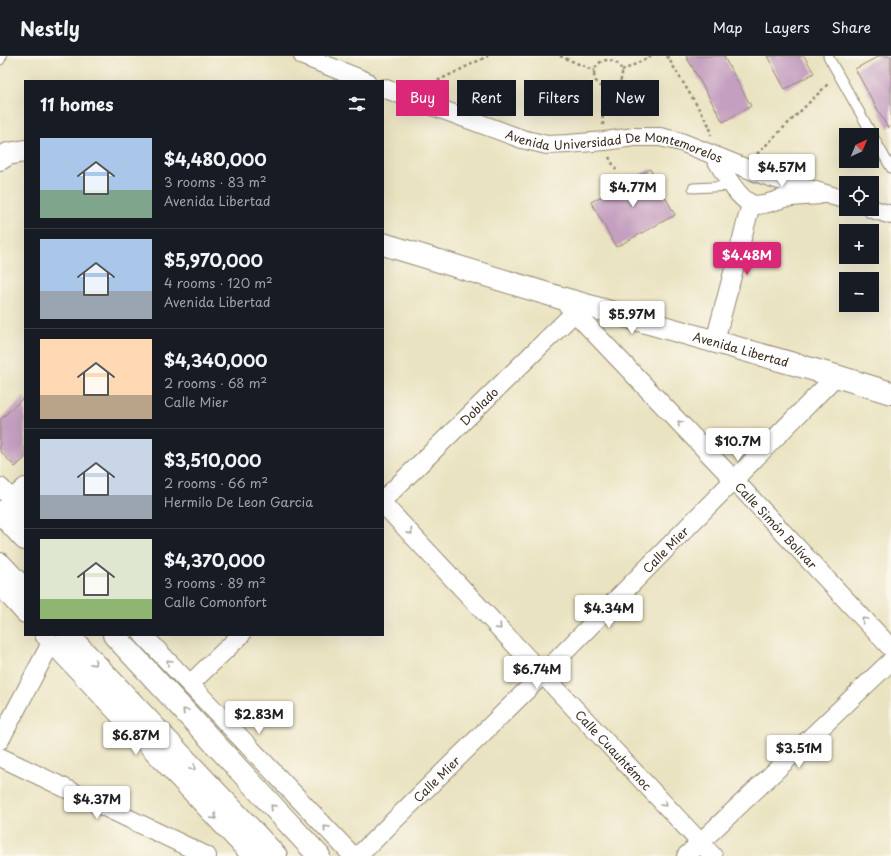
<!DOCTYPE html>
<html lang="en">
<head>
<meta charset="utf-8">
<style>
  :root { --surface:#171b24; --page:#20242c; --text:#f1f3f6; --muted:#9ea1a6; --line:#363941; --accent:#db2777 }
  body { margin:0; font-family:"Playpen Sans",sans-serif; background:var(--page); color:var(--text); height:100vh; display:flex; flex-direction:column; font-size:15px; white-space:nowrap }
  * { box-sizing:border-box; margin:0 }
  p { font-size:13px; color:var(--muted) }
  .icon { flex:none; width:22px; height:22px; fill:none; stroke:currentColor; stroke-width:2; stroke-linecap:round; stroke-linejoin:round }
  .map { position:relative; flex:1; overflow:hidden }
  .panel { position:absolute; left:24px; top:24px; width:360px; height:556px; display:flex; flex-direction:column; background:var(--surface); border-radius:0px; box-shadow:0 4px 16px #0002 }
  .panel>* { flex:none }
  .banner { position:absolute; left:396px; top:24px; width:380px; height:36px; display:flex; gap:8px }
  .needle { width:26px; rotate:44deg }
  .tools { position:absolute; left:839px; top:72px; display:grid; gap:8px }
  .tools a { display:grid; place-items:center; width:40px; height:40px; border-radius:0px; background:var(--surface); box-shadow:0 4px 16px #0002; font-size:20px }
  .price { position:absolute; translate:-50% -34px; padding:0 9px; border-radius:4px; background:#fff; color:#222; font-size:13px; line-height:26px; filter:drop-shadow(0 1px 2px #0008) }
  .price::after { content:''; position:absolute; left:50%; top:24px; width:12px; height:9px; margin-left:-6px; background:inherit; clip-path:polygon(0 0,100% 0,50% 100%) }
  .price.active { background:var(--accent); color:#fff }
  ul { padding:0; list-style:none }
  li { display:flex; align-items:center; gap:12px; height:100px; padding:0 16px }
  li+li { border-top:1px solid var(--line) }
  li span { display:grid; place-items:center; flex:none; width:112px; height:80px; border-radius:0px; color:#555 }
  li>.icon { margin-inline-start:auto }
  span .icon { width:48px; height:48px; fill:#fffc; stroke-width:1 }
  li b { font-size:17px }
  h2 { display:flex; justify-content:space-between; align-items:center; height:48px; padding:0 16px; font-size:17px }
  .tag { padding:0 14px; border-radius:0px; background:var(--surface); box-shadow:0 4px 16px #0002; font-size:14px; line-height:36px }
  .tag.active { background:var(--accent); color:#fff }
  header { display:flex; align-items:center; gap:24px; box-sizing:border-box; height:56px; padding:0 20px; background:var(--surface); border-bottom:1px solid var(--line) }
  header strong { font-size:19px }
  nav { display:flex; gap:22px; margin-inline-start:auto; font-size:14px }
  .map>svg:first-child { display:block }
  .building { fill:#c49fc0 }
  .lines { fill:none; stroke-linecap:round; stroke-linejoin:round }
  .service-casing { stroke:#928670; stroke-width:11 }
  .minor-casing { stroke:#928670; stroke-width:20 }
  .tertiary-casing { stroke:#928670; stroke-width:24 }
  .primary-casing { stroke:#928670; stroke-width:24 }
  .path { stroke:#928670; stroke-width:2.5; stroke-dasharray:3 3; stroke-linecap:butt }
  .service { stroke:#fff; stroke-width:9 }
  .minor { stroke:#fff; stroke-width:18 }
  .tertiary { stroke:#fff; stroke-width:22 }
  .primary { stroke:#fff; stroke-width:22 }
  .oneway { stroke:#a79f9a }
  .labels { text-anchor:middle; dominant-baseline:central; stroke-width:4; stroke-linejoin:round; paint-order:stroke }
  .street-label { font-size:12px; fill:#3b2a1e; stroke:#fbf7ec }
</style>
</head>
<body>
<header>
<strong>Nestly</strong>
<nav><a>Map</a><a>Layers</a><a>Share</a></nav>
</header>
<div class="map">
<svg width="891" height="800" viewBox="0 0 891 800">
  <rect width="100%" height="100%" fill="#fbf7ec"/>
  <filter id="ink" filterUnits="userSpaceOnUse"><feTurbulence type="fractalNoise" baseFrequency=".025" numOctaves="2"/><feDisplacementMap in="SourceGraphic" scale="8" xChannelSelector="R" yChannelSelector="G"/><feConvolveMatrix kernelMatrix="1 2 1 2 8 2 1 2 1" color-interpolation-filters="sRGB"/></filter>
  <filter id="wash" filterUnits="userSpaceOnUse"><feTurbulence type="fractalNoise" baseFrequency=".012" numOctaves="4" result="noise"/><feDisplacementMap in="SourceGraphic" scale="16" xChannelSelector="R" yChannelSelector="G"/><feGaussianBlur stdDeviation="0.9" result="paint"/><feColorMatrix in="noise" values="0 0 0 0 0 0 0 0 0 0 0 0 0 0 0 0 0 1.4 0 .05"/><feComposite in="paint" operator="in"/></filter>
  <g filter="url(#wash)">
    <rect width="100%" height="100%" fill="#eae3c1"/>
    <g id="blocks">
      <path class="building" d="M 686,0 L 727,0 L 724,1 L 751,50 L 723,66 Z
        M 767,0 L 804,0 L 814,17 L 785,33 Z
        M 879,0 L 891,0 L 891,70 L 888,72 L 855,13 Z
        M 650,113 L 675,159 L 616,191 L 591,146 Z
        M 25,340 L 25,402 L 15,411 L 0,395 L 0,364 Z"/>
    </g>
  </g>
  <g filter="url(#ink)">
    <use href="#blocks" fill-opacity="0" stroke="#928670" stroke-width="1"/>
    <g class="lines">
      <defs>
        <path id="service" d="M 828,0 L 891,112
          M 0,4 L 2,0
          M 693,132 L 732,130"/>
        <g id="minor">
          <path d="M 303,0 L 366,25"/>
          <path id="s1" d="M 383,32 L 522,83 L 547,89 L 568,88 L 605,85 L 634,81 L 660,81 L 681,86 L 763,119 L 846,144"/>
          <path d="M 714,100 C 722,113 737,143 752,148 C 761,151 776,144 785,142 C 796,140 808,140 819,139"/>
          <path d="M 872,153 L 891,159"/>
          <path id="s2" d="M 561,242 L 734,424 L 891,592"/>
          <path d="M 715,285 L 751,148"/>
          <path d="M 0,431 L 25,457"/>
          <path d="M 12,443 L 25,431"/>
          <path id="s3" d="M 383,444 L 575,256"/>
          <path id="s4" d="M 383,448 L 713,800"/>
          <path d="M 0,530 L 25,558"/>
          <path d="M 44,579 L 251,800"/>
          <path d="M 143,579 L 353,800"/>
          <path d="M 190,628 L 241,579"/>
          <path d="M 0,684 L 51,587"/>
          <path d="M 0,701 L 207,800"/>
          <path id="s5" d="M 358,800 L 543,618 L 836,320"/>
          <path d="M 686,800 L 891,605"/>
        </g>
        <g id="tertiary">
          <path d="M 0,103 L 8,98 L 25,95"/>
          <path id="s6" d="M 383,188 L 561,242 L 836,320 L 891,337"/>
        </g>
        <path id="primary" d="M 0,456 L 25,483
          M 0,508 L 25,534
          M 68,579 L 276,800
          M 114,579 L 319,800"/>
      </defs>
      <use href="#service" class="service-casing"/>
      <use href="#minor" class="minor-casing"/>
      <use href="#tertiary" class="tertiary-casing"/>
      <use href="#primary" class="primary-casing"/>
      <path class="path" d="M 560,0 L 595,15
        M 667,0 L 710,71 L 711,79
        M594 18a14 14 0 1 1 28 0a14 14 0 1 1-28 0Z
        M 622,15 L 651,0
        M 427,30 L 488,0
        M 603,69 L 602,47 L 606,32
        M 757,98 L 829,27
        M 609,101 L 617,116"/>
      <use href="#service" class="service"/>
      <use href="#minor" class="minor"/>
      <use href="#tertiary" class="tertiary"/>
      <use href="#primary" class="primary"/>
    </g>
    <defs><path id="oneway-chevron" d="M-2-3.5L2.5 0L-2 3.5" fill="none" stroke-width="1.6" stroke-linecap="round" stroke-linejoin="round"/></defs>
    <g class="oneway">
      <use href="#oneway-chevron" transform="translate(680 367) rotate(-134)"/>
      <use href="#oneway-chevron" transform="translate(410 476) rotate(47)"/>
      <use href="#oneway-chevron" transform="translate(864 564) rotate(-133)"/>
      <use href="#oneway-chevron" transform="translate(499 571) rotate(47)"/>
      <use href="#oneway-chevron" transform="translate(169 606) rotate(-134)"/>
      <use href="#oneway-chevron" transform="translate(94 607) rotate(47)"/>
      <use href="#oneway-chevron" transform="translate(185 655) rotate(-133)"/>
      <use href="#oneway-chevron" transform="translate(193 712) rotate(47)"/>
      <use href="#oneway-chevron" transform="translate(664 748) rotate(47)"/>
      <use href="#oneway-chevron" transform="translate(273 751) rotate(-133)"/>
      <use href="#oneway-chevron" transform="translate(214 761) rotate(47)"/>
      <use href="#oneway-chevron" transform="translate(326 772) rotate(-133)"/>
    </g>
  </g>
  <g class="labels">
    <g class="street-label">
      <text stroke="none"><textPath href="#s1" startOffset="242">Avenida Universidad De Montemorelos</textPath></text>
      <text stroke="none"><textPath href="#s6" startOffset="373">Avenida Libertad</textPath></text>
      <text stroke="none"><textPath href="#s3" startOffset="134">Doblado</textPath></text>
      <text stroke="none"><textPath href="#s2" startOffset="313">Calle Simón Bolívar</textPath></text>
      <text stroke="none"><textPath href="#s5" startOffset="434">Calle Mier</textPath></text>
      <text stroke="none"><textPath href="#s4" startOffset="337">Calle Cuauhtémoc</textPath></text>
      <text stroke="none"><textPath href="#s5" startOffset="110">Calle Mier</textPath></text>
    </g>
  </g>
</svg>
<div class="tools">
<a><svg class="needle" viewBox="-14 -14 28 28"><path d="M0-13l5 13h-10z" fill="#e53935"/><path d="M0 13l5-13h-10z" fill="#9ea1a6"/></svg></a>
<a><svg class="icon" aria-label="locate" viewBox="0 0 24 24"><circle cx="12" cy="12" r="6"/><path d="M12 2v4M12 18v4M2 12h4M18 12h4"/></svg></a>
<a>+</a>
<a>−</a>
</div>
<b class="price" style="left:782px;top:132px">$4.57M</b>
<b class="price" style="left:633px;top:152px">$4.77M</b>
<b class="price active" style="left:747px;top:220px">$4.48M</b>
<b class="price" style="left:632px;top:279px">$5.97M</b>
<b class="price" style="left:738px;top:406px">$10.7M</b>
<b class="price" style="left:609px;top:573px">$4.34M</b>
<b class="price" style="left:537px;top:634px">$6.74M</b>
<b class="price" style="left:259px;top:679px">$2.83M</b>
<b class="price" style="left:136px;top:700px">$6.87M</b>
<b class="price" style="left:799px;top:713px">$3.51M</b>
<b class="price" style="left:97px;top:764px">$4.37M</b>
<div class="banner">
<a class="tag active">Buy</a>
<a class="tag">Rent</a>
<a class="tag">Filters</a>
<a class="tag">New</a>
</div>
<section class="panel">
<h2>11 homes<svg class="icon" aria-label="filters" viewBox="0 0 24 24"><path d="M4 7h16M4 17h16"/><circle cx="9" cy="7" r="2"/><circle cx="15" cy="17" r="2"/></svg></h2>
<ul>
<li><span style="background:linear-gradient(#a9c7e8 65%,#7fa58c 0)"><svg class="icon" aria-label="home" viewBox="0 0 24 24"><path d="M3 11l9-7 9 7M6 9v11h12V9"/></svg></span><div><b>$4,480,000</b><p>3 rooms · 83 m²</p><p>Avenida Libertad</p></div></li>
<li><span style="background:linear-gradient(#a9c7e8 65%,#9aa5b1 0)"><svg class="icon" aria-label="home" viewBox="0 0 24 24"><path d="M3 11l9-7 9 7M6 9v11h12V9"/></svg></span><div><b>$5,970,000</b><p>4 rooms · 120 m²</p><p>Avenida Libertad</p></div></li>
<li><span style="background:linear-gradient(#ffd9b3 70%,#b9a48a 0)"><svg class="icon" aria-label="home" viewBox="0 0 24 24"><path d="M3 11l9-7 9 7M6 9v11h12V9"/></svg></span><div><b>$4,340,000</b><p>2 rooms · 68 m²</p><p>Calle Mier</p></div></li>
<li><span style="background:linear-gradient(#c9d6e8 70%,#9aa5b1 0)"><svg class="icon" aria-label="home" viewBox="0 0 24 24"><path d="M3 11l9-7 9 7M6 9v11h12V9"/></svg></span><div><b>$3,510,000</b><p>2 rooms · 66 m²</p><p>Hermilo De Leon Garcia</p></div></li>
<li><span style="background:linear-gradient(#dfe7d0 75%,#8fb573 0)"><svg class="icon" aria-label="home" viewBox="0 0 24 24"><path d="M3 11l9-7 9 7M6 9v11h12V9"/></svg></span><div><b>$4,370,000</b><p>3 rooms · 89 m²</p><p>Calle Comonfort</p></div></li>
</ul>
</section>
</div>
</body>
</html>
